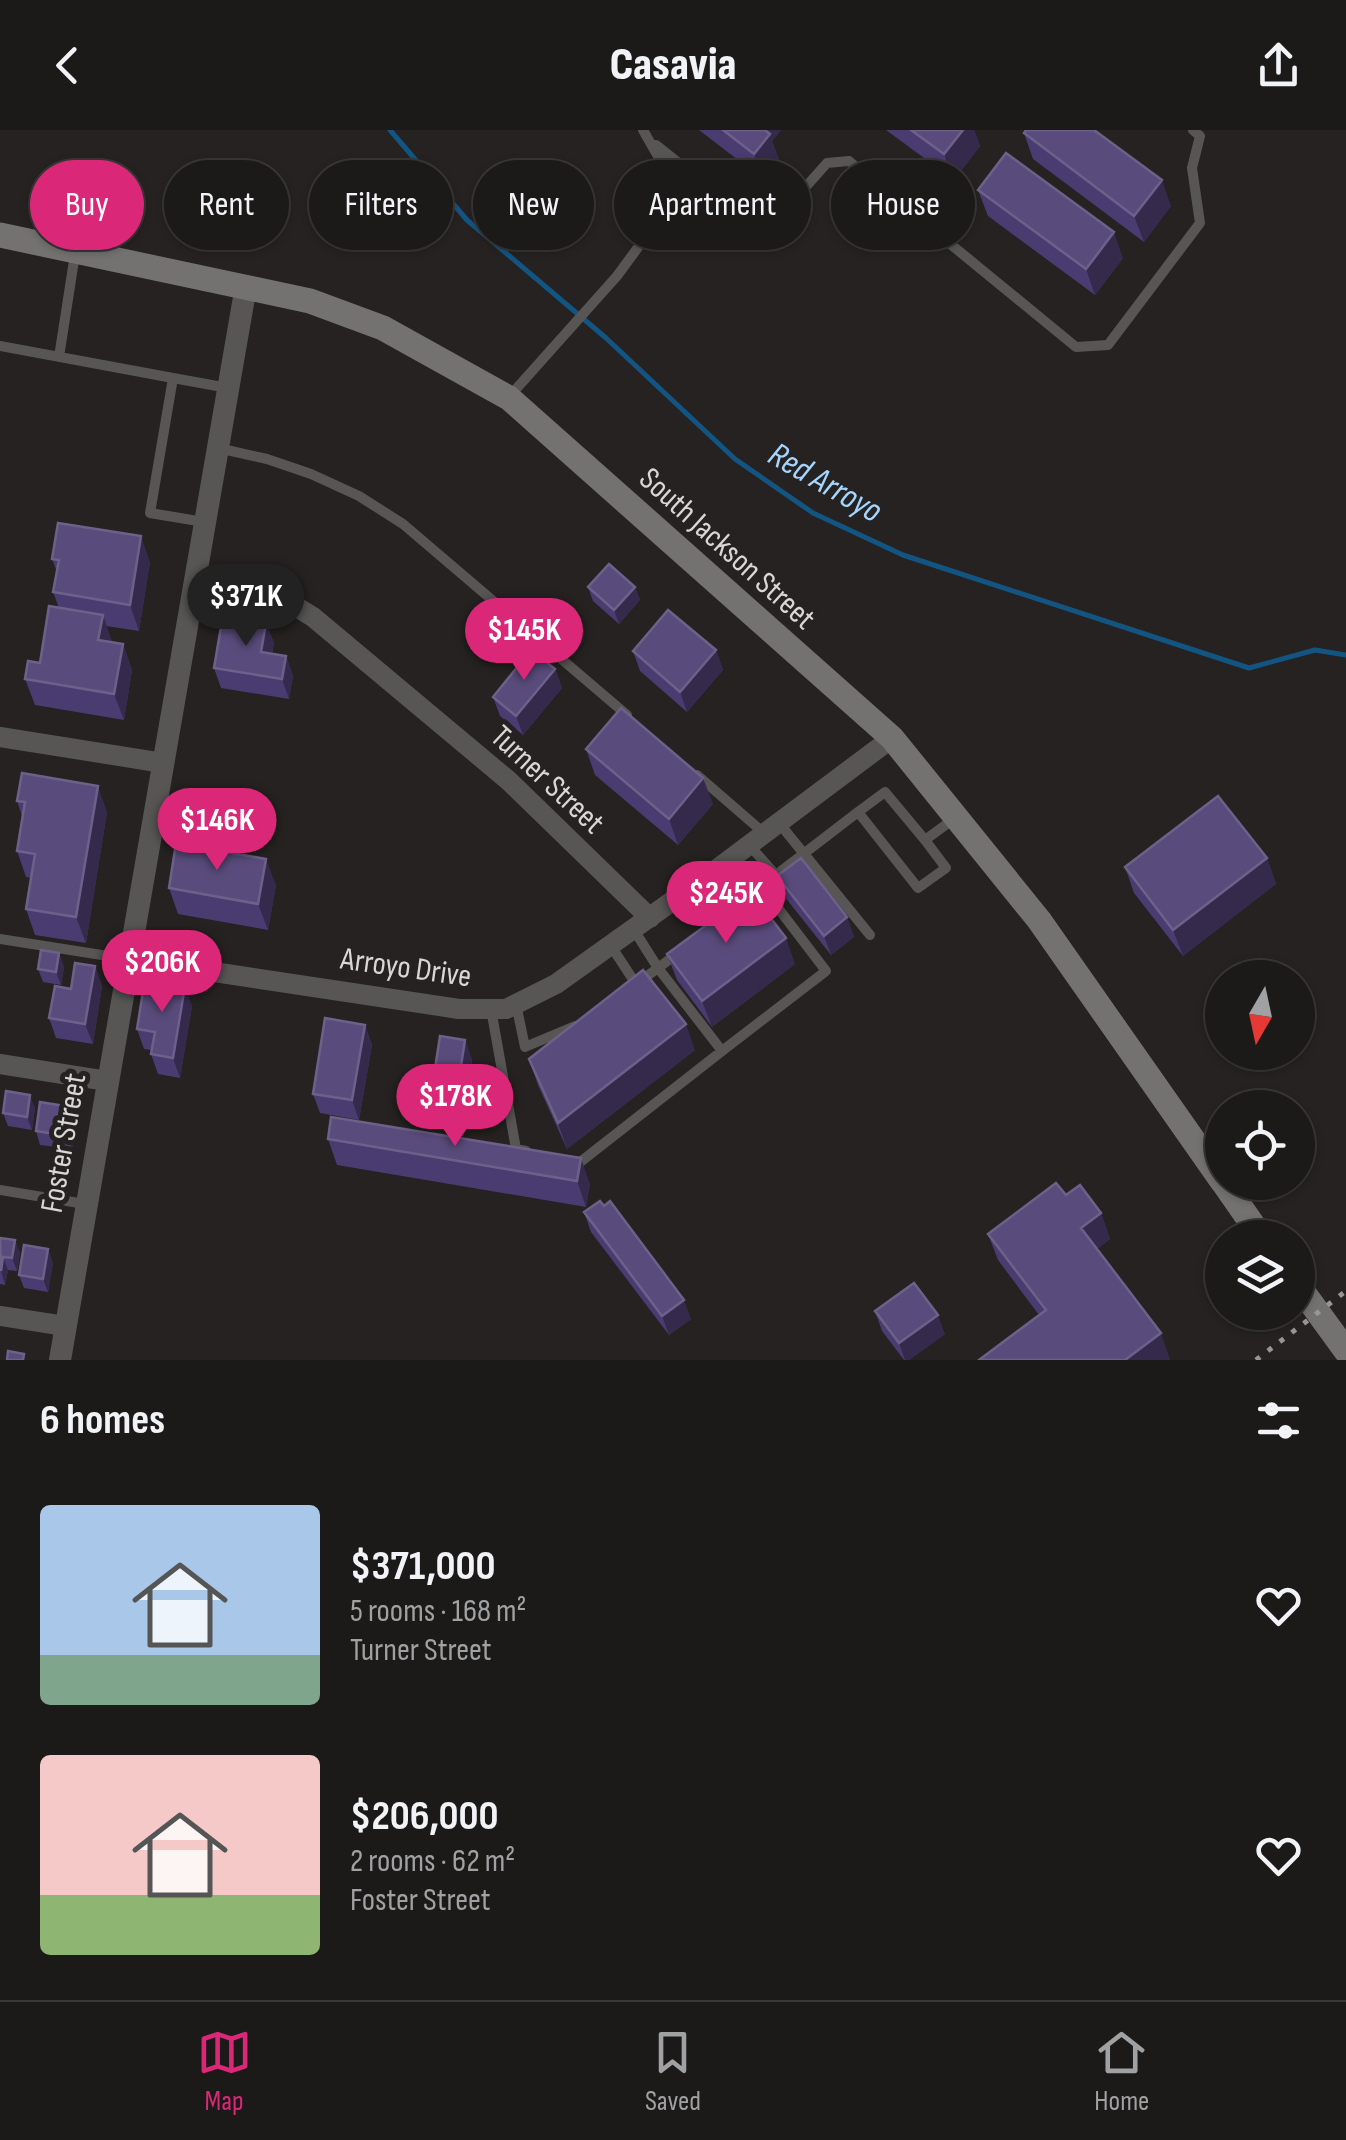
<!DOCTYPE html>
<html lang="en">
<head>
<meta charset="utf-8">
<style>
  :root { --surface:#1c1a19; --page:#292726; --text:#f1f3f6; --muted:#a0a1a2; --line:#3a3838; --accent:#db2777 }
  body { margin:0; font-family:"Sofia Sans Condensed",sans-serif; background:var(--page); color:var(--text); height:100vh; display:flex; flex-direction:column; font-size:38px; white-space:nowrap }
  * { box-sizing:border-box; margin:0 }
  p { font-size:32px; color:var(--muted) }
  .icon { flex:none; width:55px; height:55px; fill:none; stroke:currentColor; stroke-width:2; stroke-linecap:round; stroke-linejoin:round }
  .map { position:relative; height:1230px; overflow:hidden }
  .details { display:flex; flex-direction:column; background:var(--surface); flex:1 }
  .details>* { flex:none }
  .hud { position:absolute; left:30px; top:30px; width:1288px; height:90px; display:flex; gap:20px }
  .needle { width:65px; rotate:189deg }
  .tools { position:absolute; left:1205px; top:830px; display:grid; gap:20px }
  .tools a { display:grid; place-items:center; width:110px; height:110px; border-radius:50%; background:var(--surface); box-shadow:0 2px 8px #0004,0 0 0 2px var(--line); font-size:50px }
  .price { position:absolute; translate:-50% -85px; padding:0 22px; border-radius:35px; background:var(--accent); color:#fff; font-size:32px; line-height:65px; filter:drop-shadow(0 2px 5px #0008) }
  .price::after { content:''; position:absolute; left:50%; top:60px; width:30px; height:22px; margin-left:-15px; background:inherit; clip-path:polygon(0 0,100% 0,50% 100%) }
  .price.current { background:#222; color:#fff }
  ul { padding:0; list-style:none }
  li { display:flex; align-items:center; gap:30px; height:250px; padding:0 40px }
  li span { display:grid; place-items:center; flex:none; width:280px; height:200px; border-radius:10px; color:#555 }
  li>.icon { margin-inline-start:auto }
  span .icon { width:120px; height:120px; fill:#fffc; stroke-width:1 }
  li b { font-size:42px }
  h2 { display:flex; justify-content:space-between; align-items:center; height:120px; padding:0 40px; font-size:42px }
  .tag { padding:0 35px; border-radius:45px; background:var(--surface); box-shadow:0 2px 8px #0004,0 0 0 2px var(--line); font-size:35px; line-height:90px }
  .tag.current { background:var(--accent); color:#fff }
  header { display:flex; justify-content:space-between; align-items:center; height:130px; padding:0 40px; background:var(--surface); font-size:45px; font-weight:800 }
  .menu { display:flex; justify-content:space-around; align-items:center; height:140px; border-top:2px solid var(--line); background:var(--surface); font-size:28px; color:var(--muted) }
  .menu a { display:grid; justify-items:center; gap:5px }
  .menu .current { color:var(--accent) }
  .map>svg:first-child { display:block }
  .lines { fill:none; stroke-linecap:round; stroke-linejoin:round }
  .stream { stroke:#135582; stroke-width:5 }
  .service { stroke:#575655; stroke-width:10 }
  .minor { stroke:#575655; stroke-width:20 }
  .tertiary { stroke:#575655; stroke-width:22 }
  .secondary { stroke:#747271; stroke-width:25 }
  .rail { stroke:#979695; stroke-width:5; stroke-dasharray:5 10; stroke-linecap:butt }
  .wall { fill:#4a3b71 }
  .shaded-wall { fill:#352a4c }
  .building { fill:#594c7c; stroke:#6d618a; stroke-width:2.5 }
  .labels { text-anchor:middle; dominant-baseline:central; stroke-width:10; stroke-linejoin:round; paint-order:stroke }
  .street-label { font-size:32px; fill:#d8d7d6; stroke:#252221 }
  .water-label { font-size:35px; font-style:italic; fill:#a5d5fe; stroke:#252221 }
</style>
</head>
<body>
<header><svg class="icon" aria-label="back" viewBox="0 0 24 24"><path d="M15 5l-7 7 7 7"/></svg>Casavia<svg class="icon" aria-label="share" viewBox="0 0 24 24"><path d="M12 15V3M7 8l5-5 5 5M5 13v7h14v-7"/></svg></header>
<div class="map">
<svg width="1346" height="1230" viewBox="0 0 1346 1230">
  <rect width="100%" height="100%" fill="#252221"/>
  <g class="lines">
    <path class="stream" d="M 390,0 L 467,90 L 606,208 L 735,329 L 813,383 L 903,425 L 1249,538 L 1315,520 L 1346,525"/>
    <path class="service" d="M 656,15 L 736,79
      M 667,78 L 709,76 L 764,84 L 786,79 L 827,33 L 849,31 L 1076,217 L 1108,215 L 1200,93 L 1192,38 L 1200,6 L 1193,0
      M 0,216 L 173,248
      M 59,227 L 75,124
      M 509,267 L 617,146 L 667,78 L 659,28 L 643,0
      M 218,318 L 267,329 L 311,344 L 359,366 L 403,394 L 627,585
      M 204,392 L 150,383 L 173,248 L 228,258
      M 697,645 L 764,703
      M 779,693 L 870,805
      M 925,710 L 885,662 L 858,682 L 918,758 L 946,738 L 925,710 L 955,688
      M 749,715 L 776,745 L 858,682
      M 713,742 L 739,775
      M 743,773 L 762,757
      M 634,800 L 658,838 L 639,852
      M 0,809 L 127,829
      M 611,816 L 636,854 L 634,856
      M 678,823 L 658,838 L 722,921 L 826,841 L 762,757 L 776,745
      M 516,874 L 525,917 L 575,896
      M 491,879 L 516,1019 L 526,1021
      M 571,1031 L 579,1033 L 722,921
      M 0,1060 L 85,1074"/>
    <path class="minor" d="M 196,444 C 243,452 273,461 313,487 L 509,651 L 650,788
      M 0,607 L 163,633
      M 128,829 L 459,879 L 506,879 L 556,854 L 713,742 L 892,608
      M 0,934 L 107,951
      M 0,1186 L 65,1196"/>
    <path class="tertiary" d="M 60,1230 L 246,156"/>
    <path class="secondary" d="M 0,105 L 310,171 L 383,198 L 509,268 L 892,608 L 1039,790 L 1222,1051
      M 1223,1052 L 1262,1108
      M 1298,1155 L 1346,1221"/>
    <path class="rail" d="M 1256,1230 L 1346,1161"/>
  </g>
  <path class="wall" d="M 699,0 L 781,0 L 772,11 L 779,30 L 764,50 Z
    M 886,0 L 974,0 L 980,16 L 954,50 Z
    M 1024,3 L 1171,76 L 1144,112 L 1033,29 Z
    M 978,60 L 1123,128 L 1095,165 L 988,86 Z
    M 52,429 L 150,432 L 139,501 L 106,496 L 112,513 L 123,514 L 132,540 L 124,590 L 35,575 L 25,549 L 40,533 L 59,478 L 53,462 L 57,442 Z
    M 588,457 L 635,457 L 640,470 L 619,494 L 593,471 Z
    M 274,512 L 272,524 L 286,526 L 293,546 L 289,569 L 221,558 L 214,538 Z
    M 716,520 L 723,540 L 687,582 L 640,541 L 633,521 Z
    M 555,539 L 562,558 L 523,605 L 500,586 L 493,567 Z
    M 586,619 L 713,674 L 678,715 L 595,645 Z
    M 17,671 L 107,682 L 86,813 L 35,805 L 26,779 L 31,748 L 26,747 L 17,721 L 22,686 Z
    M 1267,728 L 1276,754 L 1183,826 L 1134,763 L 1125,737 Z
    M 777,746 L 847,787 L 854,807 L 831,825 L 784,766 Z
    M 276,755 L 268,800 L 178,784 L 169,758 Z
    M 59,823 L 64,837 L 61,855 L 43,852 L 38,839 Z
    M 667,824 L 795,834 L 712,897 L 677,850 Z
    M 95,836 L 102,856 L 93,914 L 56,908 L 49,888 Z
    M 192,876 L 180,948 L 158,944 L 151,924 L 152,920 L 144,919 L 137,899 Z
    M 365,895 L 372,915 L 359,990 L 320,983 L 313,964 Z
    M 465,910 L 472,930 L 464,988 L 438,984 L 431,965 Z
    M 695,920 L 567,1019 L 538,955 L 529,929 Z
    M 35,978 L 32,1000 L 8,996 L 3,983 Z
    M 331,987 L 590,1054 L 586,1077 L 337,1035 L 328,1009 Z
    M 76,990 L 72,1019 L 40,1015 L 36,1001 Z
    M 1066,1065 L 1101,1083 L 1110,1109 L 1097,1119 L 1170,1229 L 1169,1230 L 979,1230 L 1039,1185 L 998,1130 L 988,1104 Z
    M 604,1076 L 691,1189 L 669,1205 L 591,1102 L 584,1082 Z
    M 0,1108 L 20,1123 L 17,1141 L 8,1140 L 5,1155 L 0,1154 Z
    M 53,1132 L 48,1162 L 24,1158 L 19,1145 Z
    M 875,1181 L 945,1204 L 909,1230 L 904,1230 L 882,1201 Z"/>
  <path class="shaded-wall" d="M 759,0 L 781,0 L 772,11 L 779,30 L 764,50 L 754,24 Z
    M 963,0 L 974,0 L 980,16 L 954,50 L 944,24 Z
    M 1162,50 L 1171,76 L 1144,112 L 1134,86 Z
    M 1114,102 L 1123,128 L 1095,165 L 1086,139 Z
    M 141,406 L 150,432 L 139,501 L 130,475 Z
    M 635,457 L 640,470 L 619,494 L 614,480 Z
    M 103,485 L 112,511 L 108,536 L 98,510 Z
    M 266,493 L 274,512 L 268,542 L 261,522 Z
    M 123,514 L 132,540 L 124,590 L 114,564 Z
    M 716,520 L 723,540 L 687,582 L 680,562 Z
    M 286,526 L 293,546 L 289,569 L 282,549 Z
    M 555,539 L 562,558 L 523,605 L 516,586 Z
    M 703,648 L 713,674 L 678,715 L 669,689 Z
    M 98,656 L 107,682 L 86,813 L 76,787 Z
    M 1267,728 L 1276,754 L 1183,826 L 1173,800 Z
    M 266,729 L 276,755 L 268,800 L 258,774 Z
    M 847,787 L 854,807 L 831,825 L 824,806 Z
    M 786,808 L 795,834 L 712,897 L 702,871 Z
    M 59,823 L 64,837 L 61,855 L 56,842 Z
    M 95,836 L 102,856 L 93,914 L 85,894 Z
    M 185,856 L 192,876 L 180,948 L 173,928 Z
    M 686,894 L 695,920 L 567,1019 L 558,993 Z
    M 365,895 L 372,915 L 359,990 L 352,970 Z
    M 465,910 L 472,930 L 464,988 L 456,968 Z
    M 30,965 L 35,978 L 32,1000 L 27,987 Z
    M 71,977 L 76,990 L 72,1019 L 67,1006 Z
    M 581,1028 L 590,1054 L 586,1077 L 577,1051 Z
    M 1101,1083 L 1110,1109 L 1091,1124 L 1081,1098 Z
    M 15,1110 L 20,1123 L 17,1141 L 12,1128 Z
    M 48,1119 L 53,1132 L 48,1162 L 43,1149 Z
    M 3,1127 L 8,1140 L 5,1155 L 1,1141 Z
    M 684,1170 L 691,1189 L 669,1205 L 662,1186 Z
    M 938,1185 L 945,1204 L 909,1230 L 905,1230 L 899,1213 Z
    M 1161,1203 L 1170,1229 L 1169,1230 L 1125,1230 Z"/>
  <path class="building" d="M 723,0 L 765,0 L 770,4 L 754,24 Z
    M 911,0 L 963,0 L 944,24 Z
    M 1026,0 L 1094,0 L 1162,50 L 1134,86 L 1024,3 Z
    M 1006,23 L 1114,102 L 1086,139 L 978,60 Z
    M 58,393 L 141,406 L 130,475 L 53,462 L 59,430 L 52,429 Z
    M 609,434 L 635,457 L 614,480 L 588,457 Z
    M 49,476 L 103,485 L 98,510 L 123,514 L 114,564 L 25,549 L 28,531 L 40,533 Z
    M 668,480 L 716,520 L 680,562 L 633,521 Z
    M 223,485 L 266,493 L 261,522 L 286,526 L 282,549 L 214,538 Z
    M 531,520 L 555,539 L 516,586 L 493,567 Z
    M 621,578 L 703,648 L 669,689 L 586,619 Z
    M 22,643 L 98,656 L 76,787 L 26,779 L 35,724 L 17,721 L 25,672 L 17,671 Z
    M 1218,666 L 1267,728 L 1173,800 L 1125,737 Z
    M 176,713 L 266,729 L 258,774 L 169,758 Z
    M 801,728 L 847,787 L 824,806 L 777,746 Z
    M 751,762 L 786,808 L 702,871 L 667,824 Z
    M 41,820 L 59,823 L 56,842 L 38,839 Z
    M 75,833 L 95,836 L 85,894 L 49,888 L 55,856 L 71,859 Z
    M 643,840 L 686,894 L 558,993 L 529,929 Z
    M 145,849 L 185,856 L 173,928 L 151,924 L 155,902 L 137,899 Z
    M 325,888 L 365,895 L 352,970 L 313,964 Z
    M 440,906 L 465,910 L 456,968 L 431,965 Z
    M 6,961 L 30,965 L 27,987 L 3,983 Z
    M 40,972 L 71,977 L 67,1006 L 36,1001 Z
    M 331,987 L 581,1028 L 577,1051 L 328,1009 Z
    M 1056,1053 L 1066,1065 L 1080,1055 L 1101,1083 L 1081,1098 L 1161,1203 L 1125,1230 L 979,1230 L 1046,1180 L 988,1104 Z
    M 600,1071 L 604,1076 L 610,1071 L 684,1170 L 662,1186 L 584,1082 Z
    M 0,1108 L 15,1110 L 12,1128 L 3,1127 L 1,1141 Z
    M 24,1115 L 48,1119 L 43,1149 L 19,1145 Z
    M 914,1153 L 938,1185 L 899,1213 L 875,1181 Z
    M 8,1221 L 24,1224 L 23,1230 L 7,1230 Z"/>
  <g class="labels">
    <g class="street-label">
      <text transform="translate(727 419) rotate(42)">South Jackson Street</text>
      <text transform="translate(547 650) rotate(43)">Turner Street</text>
      <text transform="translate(406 838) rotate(8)">Arroyo Drive</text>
      <text transform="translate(64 1013) rotate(-80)">Foster Street</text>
    </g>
    <g class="water-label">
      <text transform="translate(825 353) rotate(30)">Red Arroyo</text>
    </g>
  </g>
</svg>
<div class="tools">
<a><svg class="needle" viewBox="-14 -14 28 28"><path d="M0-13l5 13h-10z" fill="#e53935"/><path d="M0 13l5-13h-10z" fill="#a0a1a2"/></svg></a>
<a><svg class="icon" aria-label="locate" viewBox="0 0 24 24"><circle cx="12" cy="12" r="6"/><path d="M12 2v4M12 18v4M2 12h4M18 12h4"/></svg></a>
<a><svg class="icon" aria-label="layers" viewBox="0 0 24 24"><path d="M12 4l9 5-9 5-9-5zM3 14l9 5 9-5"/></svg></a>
</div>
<b class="price current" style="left:246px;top:519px">$371K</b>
<b class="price" style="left:524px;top:553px">$145K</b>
<b class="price" style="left:217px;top:743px">$146K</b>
<b class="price" style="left:726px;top:816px">$245K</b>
<b class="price" style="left:162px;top:885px">$206K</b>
<b class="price" style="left:455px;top:1019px">$178K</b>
<div class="hud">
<a class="tag current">Buy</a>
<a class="tag">Rent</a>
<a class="tag">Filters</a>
<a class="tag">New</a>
<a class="tag">Apartment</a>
<a class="tag">House</a>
</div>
</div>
<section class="details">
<h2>6 homes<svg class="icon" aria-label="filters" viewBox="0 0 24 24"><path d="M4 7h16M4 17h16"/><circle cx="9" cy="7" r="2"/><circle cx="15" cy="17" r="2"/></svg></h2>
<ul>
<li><span style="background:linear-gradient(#a9c7e8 75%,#7fa58c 0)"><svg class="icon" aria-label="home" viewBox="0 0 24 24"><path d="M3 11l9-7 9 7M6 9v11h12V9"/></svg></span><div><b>$371,000</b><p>5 rooms · 168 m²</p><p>Turner Street</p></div><svg class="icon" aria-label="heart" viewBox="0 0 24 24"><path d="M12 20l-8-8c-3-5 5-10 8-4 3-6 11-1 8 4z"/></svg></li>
<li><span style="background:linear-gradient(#f6c9c9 70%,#8fb573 0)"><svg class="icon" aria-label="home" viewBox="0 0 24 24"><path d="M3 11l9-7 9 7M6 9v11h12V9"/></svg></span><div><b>$206,000</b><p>2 rooms · 62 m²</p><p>Foster Street</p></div><svg class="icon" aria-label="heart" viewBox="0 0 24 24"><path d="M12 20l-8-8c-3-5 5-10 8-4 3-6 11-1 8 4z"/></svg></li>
</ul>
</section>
<nav class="menu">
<a class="current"><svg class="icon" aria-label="map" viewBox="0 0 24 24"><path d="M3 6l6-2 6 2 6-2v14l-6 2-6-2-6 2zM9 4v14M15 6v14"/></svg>Map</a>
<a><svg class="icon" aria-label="saved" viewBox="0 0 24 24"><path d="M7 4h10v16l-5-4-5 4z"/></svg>Saved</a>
<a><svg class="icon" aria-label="home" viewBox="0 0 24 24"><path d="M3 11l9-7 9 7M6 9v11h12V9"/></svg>Home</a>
</nav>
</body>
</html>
